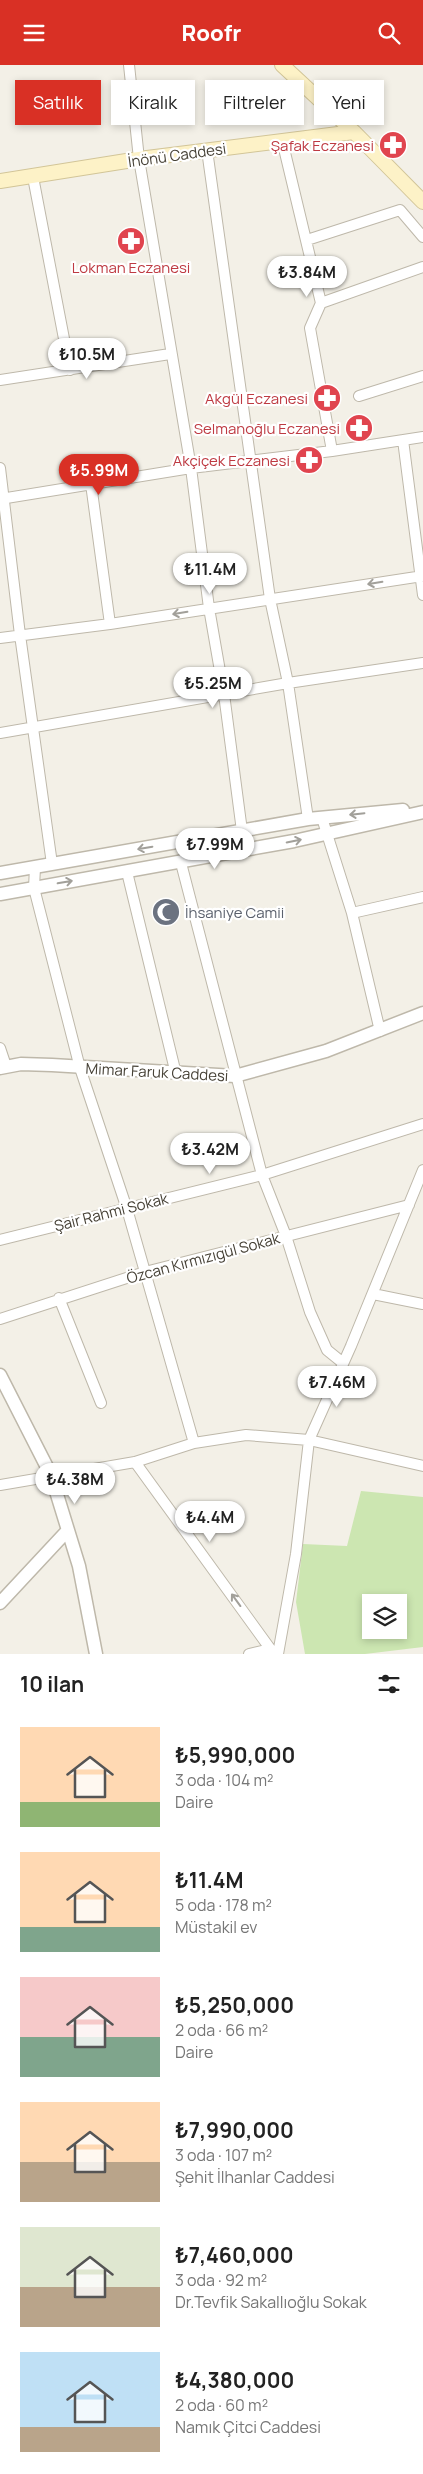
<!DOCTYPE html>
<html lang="tr">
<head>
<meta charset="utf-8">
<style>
  :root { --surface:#fff; --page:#f2f2f2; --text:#222; --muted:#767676; --accent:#d93025 }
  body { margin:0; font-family:Manrope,sans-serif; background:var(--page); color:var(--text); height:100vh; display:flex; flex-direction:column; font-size:19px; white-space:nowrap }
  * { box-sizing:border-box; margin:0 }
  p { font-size:16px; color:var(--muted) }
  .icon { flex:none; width:28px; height:28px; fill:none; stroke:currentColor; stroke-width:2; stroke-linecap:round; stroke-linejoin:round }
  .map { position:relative; height:1589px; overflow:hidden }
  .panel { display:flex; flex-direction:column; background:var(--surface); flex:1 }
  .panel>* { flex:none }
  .guide { position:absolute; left:15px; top:15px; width:394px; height:45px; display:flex; gap:10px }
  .controls { position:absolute; left:362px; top:1529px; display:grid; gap:10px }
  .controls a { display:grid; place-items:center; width:45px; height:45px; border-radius:0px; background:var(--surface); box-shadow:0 2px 8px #0003; font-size:25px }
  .price { position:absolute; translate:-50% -42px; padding:0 11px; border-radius:18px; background:#fff; color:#222; font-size:16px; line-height:32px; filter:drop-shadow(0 1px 2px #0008) }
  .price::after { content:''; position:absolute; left:50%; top:30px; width:15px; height:11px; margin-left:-8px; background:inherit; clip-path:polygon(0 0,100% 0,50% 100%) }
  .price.selected { background:var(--accent); color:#fff }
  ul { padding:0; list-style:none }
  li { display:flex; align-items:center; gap:15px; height:125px; padding:0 20px }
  li span { display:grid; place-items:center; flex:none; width:140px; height:100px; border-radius:0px; color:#555 }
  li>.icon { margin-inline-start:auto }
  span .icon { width:60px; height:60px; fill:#fffc; stroke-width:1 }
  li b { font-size:21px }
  h2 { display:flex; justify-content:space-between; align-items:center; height:60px; padding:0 20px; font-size:21px }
  .chip { padding:0 18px; border-radius:0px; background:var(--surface); box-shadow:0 2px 8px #0003; font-size:18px; line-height:45px }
  .chip.selected { background:var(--accent); color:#fff }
  header { display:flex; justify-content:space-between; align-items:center; height:65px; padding:0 20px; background:var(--accent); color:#fff; font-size:22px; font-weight:800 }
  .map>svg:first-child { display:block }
  .green { fill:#cce6b1; fill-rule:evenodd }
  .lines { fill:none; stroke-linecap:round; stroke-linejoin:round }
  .minor-casing { stroke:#beb8aa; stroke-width:12 }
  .tertiary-casing { stroke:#beb8aa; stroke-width:15 }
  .secondary-casing { stroke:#d2c598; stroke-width:16 }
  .minor { stroke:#fff; stroke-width:10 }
  .tertiary { stroke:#fff; stroke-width:12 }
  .secondary { stroke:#fdf2c7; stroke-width:14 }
  .oneway { stroke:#a2a09a }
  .labels { text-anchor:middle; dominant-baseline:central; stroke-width:4.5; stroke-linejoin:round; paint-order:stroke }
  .health-label { font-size:15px; fill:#be3a42; stroke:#fff; text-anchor:end }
  .street-label { font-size:15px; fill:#464136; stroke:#fff }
  .worship-label { font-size:15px; fill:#5b616d; stroke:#fff; text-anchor:start }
</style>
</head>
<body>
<header><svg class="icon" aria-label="menu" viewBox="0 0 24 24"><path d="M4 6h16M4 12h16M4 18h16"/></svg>Roofr<svg class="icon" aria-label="search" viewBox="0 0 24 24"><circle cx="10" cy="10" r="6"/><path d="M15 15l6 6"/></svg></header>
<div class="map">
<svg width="423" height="1589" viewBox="0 0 423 1589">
  <rect width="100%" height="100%" fill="#f3f0e7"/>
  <path class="green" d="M 361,1426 L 423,1432 L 423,1582 L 365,1589 L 305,1589 L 296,1537 L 303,1479 L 347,1481 ZM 371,1538 L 399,1538 L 399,1565 L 371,1565 Z"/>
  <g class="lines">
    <defs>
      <path id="minor" d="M 129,0 L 139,94 L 191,403 L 209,543 L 224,629 L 242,766
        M 282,75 L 321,238 L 310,263 L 332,386
        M 207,85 L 270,534 L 288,618 L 308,754
        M 33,112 L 70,305
        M 307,175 L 400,145 L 423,172
        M 321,238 L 423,202
        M 0,315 L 170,289
        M 359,331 L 423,311
        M 403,375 L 423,530
        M 0,403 L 20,570 L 52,799
        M 91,419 L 110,559
        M 0,434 L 191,403 L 332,386 L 423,372
        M 0,573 L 110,559 L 423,511
        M 0,668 L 288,618 L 423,598
        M 322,753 L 352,848 L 380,966
        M 181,798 L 262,1110 L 286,1171 L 310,1247 L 327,1285 L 343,1298
        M 35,802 L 34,823 L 80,1003 L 127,1144 L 194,1378
        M 127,807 L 176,1009
        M 352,848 L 423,832
        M 0,983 L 6,1001
        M 0,1175 L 262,1110 L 423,1059
        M 373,1229 L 423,1239
        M 59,1233 L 101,1338
        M 0,1254 L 145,1207 L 409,1140
        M 135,1397 L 274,1589
        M 0,1420 L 135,1397 L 194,1378 L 246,1370 L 309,1375 L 423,1401
        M 249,1589 L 270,1584
        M 278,1589 L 296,1489 L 309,1375 L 351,1281 L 423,1105"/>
      <path id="tertiary" d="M 0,808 L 308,754 L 403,745
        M 0,829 L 294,776 L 423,747
        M 0,1003 L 21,999 L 52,1000 L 235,1011 L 326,986 L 423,948
        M 0,1310 L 51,1410 L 79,1501 L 96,1589
        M 0,1538 L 68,1465"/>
      <path id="secondary" d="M 282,0 L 354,67 L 423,137
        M 0,116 L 139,94 L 354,67"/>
    </defs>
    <use href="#minor" class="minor-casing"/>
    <use href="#tertiary" class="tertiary-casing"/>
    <use href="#secondary" class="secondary-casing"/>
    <use href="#minor" class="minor"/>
    <use href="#tertiary" class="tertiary"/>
    <use href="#secondary" class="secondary"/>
  </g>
  <defs><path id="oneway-shaft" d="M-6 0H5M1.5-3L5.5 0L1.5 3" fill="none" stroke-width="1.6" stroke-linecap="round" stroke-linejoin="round" transform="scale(1.25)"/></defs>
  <g class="oneway">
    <use href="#oneway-shaft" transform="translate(375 518) rotate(171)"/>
    <use href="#oneway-shaft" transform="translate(180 548) rotate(171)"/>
    <use href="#oneway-shaft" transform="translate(357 749) rotate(174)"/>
    <use href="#oneway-shaft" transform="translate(294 776) rotate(-11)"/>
    <use href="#oneway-shaft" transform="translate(145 783) rotate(170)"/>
    <use href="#oneway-shaft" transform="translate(65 817) rotate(-10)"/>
    <use href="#oneway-shaft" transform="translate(236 1535) rotate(-126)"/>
  </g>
  <defs>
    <symbol id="pharmacy-disc" viewBox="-11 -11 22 22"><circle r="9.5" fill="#e0444e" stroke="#fff"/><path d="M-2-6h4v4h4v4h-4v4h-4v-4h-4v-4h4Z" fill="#fff"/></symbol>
    <symbol id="mosque-disc" viewBox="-11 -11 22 22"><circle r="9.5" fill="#6b7280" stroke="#fff"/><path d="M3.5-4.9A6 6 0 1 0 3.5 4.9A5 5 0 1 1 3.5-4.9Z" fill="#fff"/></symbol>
  </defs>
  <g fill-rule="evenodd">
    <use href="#pharmacy-disc" x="377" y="64" width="32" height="32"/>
    <use href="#pharmacy-disc" x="115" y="160" width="32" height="32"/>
    <use href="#pharmacy-disc" x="311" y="317" width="32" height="32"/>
    <use href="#pharmacy-disc" x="343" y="347" width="32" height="32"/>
    <use href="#pharmacy-disc" x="293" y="379" width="32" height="32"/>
    <use href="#mosque-disc" x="150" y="831" width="32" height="32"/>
  </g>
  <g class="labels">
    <g class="health-label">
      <text x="374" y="80">Şafak Eczanesi</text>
      <text x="131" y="202" text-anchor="middle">Lokman Eczanesi</text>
      <text x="308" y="333">Akgül Eczanesi</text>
      <text x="340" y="363">Selmanoğlu Eczanesi</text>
      <text x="290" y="395">Akçiçek Eczanesi</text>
    </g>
    <g class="street-label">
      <text transform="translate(177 90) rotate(-8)">İnönü Caddesi</text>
      <text transform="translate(157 1007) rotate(3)">Mimar Faruk Caddesi</text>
      <text transform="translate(111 1147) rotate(-14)">Şair Rahmi Sokak</text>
      <text transform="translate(203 1193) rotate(-15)">Özcan Kırmızıgül Sokak</text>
    </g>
    <g class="worship-label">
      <text x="185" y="847">İhsaniye Camii</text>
    </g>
  </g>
</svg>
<div class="controls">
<a><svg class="icon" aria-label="layers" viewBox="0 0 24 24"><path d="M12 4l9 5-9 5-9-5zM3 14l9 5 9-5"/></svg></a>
</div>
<b class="price" style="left:307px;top:233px">₺3.84M</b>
<b class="price" style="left:87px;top:315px">₺10.5M</b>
<b class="price selected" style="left:99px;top:431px">₺5.99M</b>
<b class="price" style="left:210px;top:530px">₺11.4M</b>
<b class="price" style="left:213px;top:644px">₺5.25M</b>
<b class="price" style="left:215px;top:805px">₺7.99M</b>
<b class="price" style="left:210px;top:1110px">₺3.42M</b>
<b class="price" style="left:337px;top:1343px">₺7.46M</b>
<b class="price" style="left:75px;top:1440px">₺4.38M</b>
<b class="price" style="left:210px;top:1478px">₺4.4M</b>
<div class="guide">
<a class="chip selected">Satılık</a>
<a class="chip">Kiralık</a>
<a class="chip">Filtreler</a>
<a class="chip">Yeni</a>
</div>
</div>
<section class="panel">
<h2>10 ilan<svg class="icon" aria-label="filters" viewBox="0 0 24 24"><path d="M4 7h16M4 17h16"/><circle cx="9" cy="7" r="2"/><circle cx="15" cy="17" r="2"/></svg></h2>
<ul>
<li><span style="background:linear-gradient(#ffd9b3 75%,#8fb573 0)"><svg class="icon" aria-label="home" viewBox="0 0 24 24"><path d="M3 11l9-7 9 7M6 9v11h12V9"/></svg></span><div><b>₺5,990,000</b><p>3 oda · 104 m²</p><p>Daire</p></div></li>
<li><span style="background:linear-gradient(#ffd9b3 75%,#7fa58c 0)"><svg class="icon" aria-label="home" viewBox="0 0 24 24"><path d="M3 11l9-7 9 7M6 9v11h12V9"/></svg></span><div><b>₺11.4M</b><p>5 oda · 178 m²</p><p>Müstakil ev</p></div></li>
<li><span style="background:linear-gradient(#f6c9c9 60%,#7fa58c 0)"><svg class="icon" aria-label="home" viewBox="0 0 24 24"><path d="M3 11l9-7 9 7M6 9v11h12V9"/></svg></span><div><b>₺5,250,000</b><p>2 oda · 66 m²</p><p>Daire</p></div></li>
<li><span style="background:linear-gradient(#ffd9b3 60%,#b9a48a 0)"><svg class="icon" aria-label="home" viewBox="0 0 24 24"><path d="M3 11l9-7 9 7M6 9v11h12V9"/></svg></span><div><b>₺7,990,000</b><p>3 oda · 107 m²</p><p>Şehit İlhanlar Caddesi</p></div></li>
<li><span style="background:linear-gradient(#dfe7d0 60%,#b9a48a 0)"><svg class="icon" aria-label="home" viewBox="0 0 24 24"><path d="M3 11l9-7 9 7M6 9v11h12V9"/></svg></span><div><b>₺7,460,000</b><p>3 oda · 92 m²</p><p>Dr.Tevfik Sakallıoğlu Sokak</p></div></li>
<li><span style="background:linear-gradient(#bfe0f5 75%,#b9a48a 0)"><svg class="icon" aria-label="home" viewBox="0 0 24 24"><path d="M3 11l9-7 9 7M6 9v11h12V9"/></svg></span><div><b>₺4,380,000</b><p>2 oda · 60 m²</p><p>Namık Çitci Caddesi</p></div></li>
</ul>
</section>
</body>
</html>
